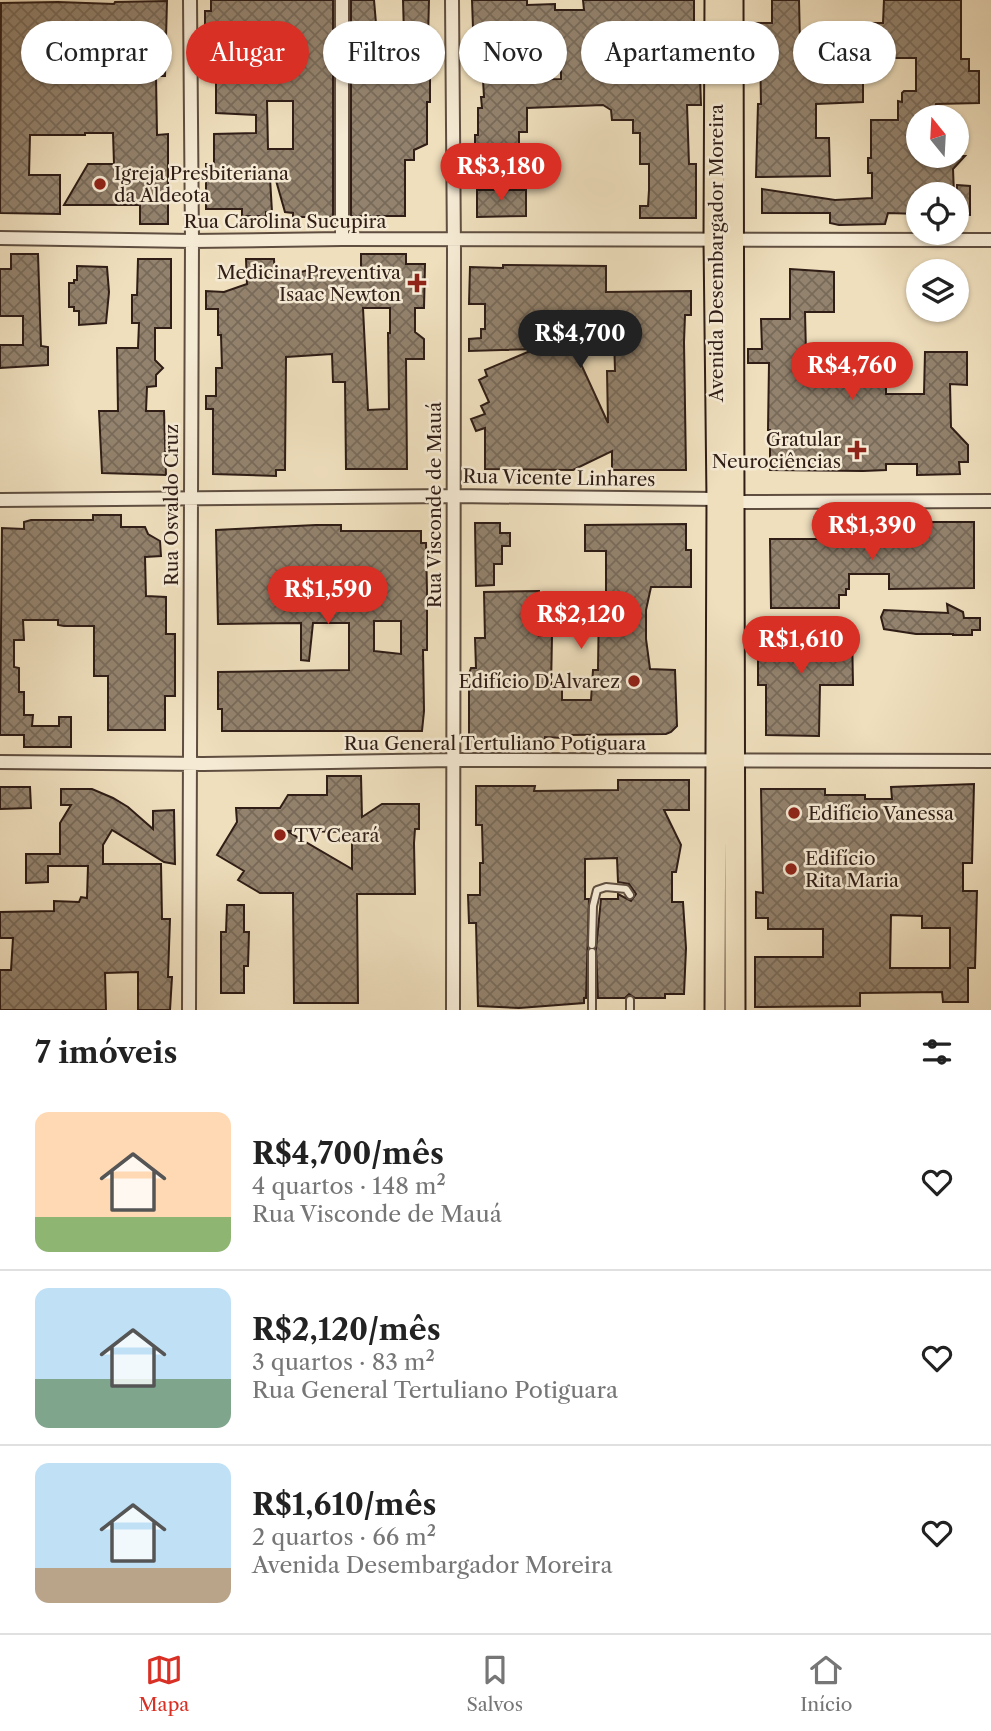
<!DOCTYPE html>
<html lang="pt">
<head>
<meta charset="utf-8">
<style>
  :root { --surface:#fff; --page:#f2f2f2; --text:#222; --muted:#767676; --line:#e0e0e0; --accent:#d93025 }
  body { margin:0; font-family:"Libre Caslon Text",serif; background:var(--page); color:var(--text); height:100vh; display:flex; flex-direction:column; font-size:26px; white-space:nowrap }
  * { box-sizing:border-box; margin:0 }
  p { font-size:23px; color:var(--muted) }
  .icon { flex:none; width:38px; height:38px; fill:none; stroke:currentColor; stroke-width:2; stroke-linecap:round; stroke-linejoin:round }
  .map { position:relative; height:1010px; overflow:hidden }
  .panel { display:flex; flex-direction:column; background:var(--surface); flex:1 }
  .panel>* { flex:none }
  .top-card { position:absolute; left:21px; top:21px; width:950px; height:63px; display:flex; gap:14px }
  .needle { width:46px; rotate:342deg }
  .tools { position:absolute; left:906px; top:105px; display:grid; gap:14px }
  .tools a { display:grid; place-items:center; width:63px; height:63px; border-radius:50%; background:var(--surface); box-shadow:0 2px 5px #0004; font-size:35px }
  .price { position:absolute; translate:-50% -60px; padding:0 16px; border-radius:24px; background:var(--accent); color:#fff; font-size:23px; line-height:46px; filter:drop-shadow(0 2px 4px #0008) }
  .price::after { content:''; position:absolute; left:50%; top:42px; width:21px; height:16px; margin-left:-10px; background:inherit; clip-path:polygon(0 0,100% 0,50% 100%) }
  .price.on { background:#222; color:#fff }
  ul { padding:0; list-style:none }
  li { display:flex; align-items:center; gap:21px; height:175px; padding:0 35px }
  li+li { border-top:2px solid var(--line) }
  li span { display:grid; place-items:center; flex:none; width:196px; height:140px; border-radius:14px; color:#555 }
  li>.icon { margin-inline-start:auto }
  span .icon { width:84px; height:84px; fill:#fffc; stroke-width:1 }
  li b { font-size:30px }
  h2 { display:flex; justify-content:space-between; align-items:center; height:84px; padding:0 35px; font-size:30px }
  .chip { padding:0 24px; border-radius:32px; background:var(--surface); box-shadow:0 2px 5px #0004; font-size:24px; line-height:63px }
  .chip.on { background:var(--accent); color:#fff }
  .tabs { display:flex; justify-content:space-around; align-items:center; height:98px; border-top:2px solid var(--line); background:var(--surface); font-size:19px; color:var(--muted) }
  .tabs a { display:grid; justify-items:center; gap:4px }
  .tabs .on { color:var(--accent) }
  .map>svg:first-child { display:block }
  .building { fill:url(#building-cross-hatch); stroke:#2f1d16; stroke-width:2; fill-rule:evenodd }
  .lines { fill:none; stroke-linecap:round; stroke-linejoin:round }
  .service-casing { stroke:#5f4e40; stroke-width:10 }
  .minor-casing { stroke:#5f4e40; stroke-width:16 }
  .primary-casing { stroke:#2f1d16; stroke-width:23 }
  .service { stroke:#f5ead4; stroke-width:6 }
  .minor { stroke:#f5ead4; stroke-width:12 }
  .primary { stroke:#efdfbd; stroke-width:19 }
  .poi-dot { fill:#8f2418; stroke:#f5ead4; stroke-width:2.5 }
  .labels { text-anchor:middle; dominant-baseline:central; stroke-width:5; stroke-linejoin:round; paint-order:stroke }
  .poi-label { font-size:19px; fill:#2f1d16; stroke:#f5ead4; text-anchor:start }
  .street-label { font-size:19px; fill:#2f1d16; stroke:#f5ead4 }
</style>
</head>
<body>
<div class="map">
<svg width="991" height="1010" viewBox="0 0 991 1010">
  <defs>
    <pattern id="building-cross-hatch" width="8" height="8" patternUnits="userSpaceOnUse" patternTransform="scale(1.75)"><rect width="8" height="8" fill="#93826d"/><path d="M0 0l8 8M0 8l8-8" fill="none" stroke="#786a59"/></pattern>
  </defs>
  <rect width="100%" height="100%" fill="#efdfbd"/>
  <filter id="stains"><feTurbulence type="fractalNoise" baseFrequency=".00286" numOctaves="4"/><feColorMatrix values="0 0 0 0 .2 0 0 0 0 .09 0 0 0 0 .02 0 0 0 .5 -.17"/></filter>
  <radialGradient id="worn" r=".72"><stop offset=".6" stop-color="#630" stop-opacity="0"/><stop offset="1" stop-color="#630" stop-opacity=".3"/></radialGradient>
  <path class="building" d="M 211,0 L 333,0 L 333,217 L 293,217 L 293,213 L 285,212 L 275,177 L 270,178 L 272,212 L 266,212 L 266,216 L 242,216 L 242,209 L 206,209 L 206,164 L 214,164 L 214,134 L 256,133 L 256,115 L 216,113 L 216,49 L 215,42 L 211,42 L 211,36 L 205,36 L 205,11 L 211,11 ZM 267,101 L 293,101 L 293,149 L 268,149 Z
    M 351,0 L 374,0 L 377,35 L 404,35 L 403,0 L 429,0 L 427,77 L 430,77 L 430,102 L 427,102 L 427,144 L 414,150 L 414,160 L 405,160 L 405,216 L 351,216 Z
    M 472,0 L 527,0 L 527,5 L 555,4 L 555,10 L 584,10 L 583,0 L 694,0 L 694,49 L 690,49 L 690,76 L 700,76 L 701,105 L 687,105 L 689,164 L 696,164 L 696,218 L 640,218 L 640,206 L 648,206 L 649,190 L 649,164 L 640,164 L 640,133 L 633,133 L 633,120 L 612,120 L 611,110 L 603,105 L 527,108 L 527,132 L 519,132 L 519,161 L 505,161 L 505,163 L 475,161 L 475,135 L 478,135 L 478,108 L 482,108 L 481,97 L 484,97 L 483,80 L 561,79 L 561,58 L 474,56 Z
    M 772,0 L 799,0 L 800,42 L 803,42 L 803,58 L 842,58 L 842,23 L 883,23 L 884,0 L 961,0 L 961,59 L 969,59 L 969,71 L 979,71 L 979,103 L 936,104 L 934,117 L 916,117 L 919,120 L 919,156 L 965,156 L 953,169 L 954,194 L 919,194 L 919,214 L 888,213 L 885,224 L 839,225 L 830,223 L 830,213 L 762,213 L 762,189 L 835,200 L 872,198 L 872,173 L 868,173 L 868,158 L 871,158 L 871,120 L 898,120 L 898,101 L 902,102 L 902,93 L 904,91 L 916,91 L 916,58 L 863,58 L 863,102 L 816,104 L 816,138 L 829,138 L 830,176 L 756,177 L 758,104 L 761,104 L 760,50 L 749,50 L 749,23 L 772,23 Z
    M 167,1 L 165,76 L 156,76 L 157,135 L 168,134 L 168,224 L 140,224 L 140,205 L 64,205 L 88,164 L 114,164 L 113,133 L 85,133 L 85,135 L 30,135 L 29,175 L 60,175 L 60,214 L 0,213 L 1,3 L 58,2 L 114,4 L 115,2 Z
    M 957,185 L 970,186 L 970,215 L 957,214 Z
    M 477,190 L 526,190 L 526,216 L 477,217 Z
    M 11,254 L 38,254 L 41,346 L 48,347 L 48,365 L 0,368 L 0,345 L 23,345 L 23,316 L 0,316 L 0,269 L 11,269 Z
    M 361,254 L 406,254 L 406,264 L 425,264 L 424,308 L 415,308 L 415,332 L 424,339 L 424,359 L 406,359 L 407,469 L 346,469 L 345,382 L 333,382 L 332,354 L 286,357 L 285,470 L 276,470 L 276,476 L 213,474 L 213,409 L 206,409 L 206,396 L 216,396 L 216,368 L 222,368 L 221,335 L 218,335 L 218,309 L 206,309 L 206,291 L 224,292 L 247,284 L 246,259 L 274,259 L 275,279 L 312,269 L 313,273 L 361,270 ZM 363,308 L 390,308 L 390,333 L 388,333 L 389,409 L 368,410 Z
    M 138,259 L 171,259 L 171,328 L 155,328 L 155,360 L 163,368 L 156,375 L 156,386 L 147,387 L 146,411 L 164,411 L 166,475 L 102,473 L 99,411 L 118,411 L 117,348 L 138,348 L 139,323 L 132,323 L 132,295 L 137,295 Z
    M 503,265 L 606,266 L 606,292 L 691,291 L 691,315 L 685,315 L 684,342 L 686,470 L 612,470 L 612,451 L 573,470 L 485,469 L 485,428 L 476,431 L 471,419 L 485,414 L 481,406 L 489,402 L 479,380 L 487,376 L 485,370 L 535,349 L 469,351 L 469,339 L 481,338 L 481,329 L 485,329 L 485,304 L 469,304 L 470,267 L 503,268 ZM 614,337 L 615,371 L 607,371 L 608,423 L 569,338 Z
    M 77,266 L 107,267 L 109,292 L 106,323 L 79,325 L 79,311 L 74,311 L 74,307 L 69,307 L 69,283 L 74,283 L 74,280 L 77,280 Z
    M 790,269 L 834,272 L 834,312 L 805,312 L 806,354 L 818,354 L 818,375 L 857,375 L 857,378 L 886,378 L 886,394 L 924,394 L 925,352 L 967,352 L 967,385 L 950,384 L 951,427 L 968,445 L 968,462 L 959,462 L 960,474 L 917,475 L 917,464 L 886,464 L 886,470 L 863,471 L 770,470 L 770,430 L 768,430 L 769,363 L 748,363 L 748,349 L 762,349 L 761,319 L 790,319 Z
    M 93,515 L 121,515 L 121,527 L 145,527 L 148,534 L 160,541 L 161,556 L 145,557 L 146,596 L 166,597 L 166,634 L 175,634 L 175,696 L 165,696 L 165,730 L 108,730 L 108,676 L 94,676 L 94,626 L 64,626 L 58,625 L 58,620 L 23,620 L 24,640 L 14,640 L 14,667 L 19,668 L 19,692 L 24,692 L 24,715 L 33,715 L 32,726 L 59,726 L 59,717 L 71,717 L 71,747 L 24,747 L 24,735 L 0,735 L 2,528 L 24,529 L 24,522 L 31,520 L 93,520 Z
    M 927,522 L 974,522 L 974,588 L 889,589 L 889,574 L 849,574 L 849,589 L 846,589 L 846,595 L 839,595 L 839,608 L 771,608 L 770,539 L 864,539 L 864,524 L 918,525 L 927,524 Z
    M 475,523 L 500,523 L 500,533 L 510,533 L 510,546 L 502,546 L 502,564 L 494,564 L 494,585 L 476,586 Z
    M 686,524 L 686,550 L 691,550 L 691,587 L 651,587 L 646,610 L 646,639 L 650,669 L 675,670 L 677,726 L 671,732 L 666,734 L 564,735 L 563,738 L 545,737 L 545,743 L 508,743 L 508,748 L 469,748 L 469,674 L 471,668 L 476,668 L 475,638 L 485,638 L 484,592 L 539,591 L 539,636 L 552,636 L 551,689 L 562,688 L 562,700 L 591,700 L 593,670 L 598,670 L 599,601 L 606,600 L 606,551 L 585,551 L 585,525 Z
    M 316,525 L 341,525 L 341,531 L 421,531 L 421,543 L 426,543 L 427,591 L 427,650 L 423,650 L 424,711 L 422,731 L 222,731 L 222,709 L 218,709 L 218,672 L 349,670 L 349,623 L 313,623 L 309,661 L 301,660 L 301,623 L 218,624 L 216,530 ZM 374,621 L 401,621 L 401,654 L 374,651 Z
    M 947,604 L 963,612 L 964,618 L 980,618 L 980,630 L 972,630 L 972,635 L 953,635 L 953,634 L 916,634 L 884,629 L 881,617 L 884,610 L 948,613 Z
    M 852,631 L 853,685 L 820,685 L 819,736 L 766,735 L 766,685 L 758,685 L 758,632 Z
    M 327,776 L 361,776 L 362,817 L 382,804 L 419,804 L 419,829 L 415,829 L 414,843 L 415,894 L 357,894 L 358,1003 L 294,1003 L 293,893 L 260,893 L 238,880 L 244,871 L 217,855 L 237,822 L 236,808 L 280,808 L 288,795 L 327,795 ZM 287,831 L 352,832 L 352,869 Z
    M 618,780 L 689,780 L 689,810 L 664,810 L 681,845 L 676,872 L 672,872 L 672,902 L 683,902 L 686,948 L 684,994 L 665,994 L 665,998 L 635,998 L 629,994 L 625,998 L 598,998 L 596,949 L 601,899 L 618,899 L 618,894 L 631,901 L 636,894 L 629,884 L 618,882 L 617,858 L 585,859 L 585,899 L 589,899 L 586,998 L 584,998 L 584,1003 L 519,1008 L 478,1006 L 476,923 L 469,923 L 468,895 L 480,895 L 480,863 L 483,863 L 482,825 L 476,825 L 476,786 L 535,786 L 534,791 L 618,790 Z
    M 974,784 L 972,863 L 963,863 L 963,891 L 977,891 L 975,968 L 968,968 L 968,1002 L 943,1002 L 942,992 L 860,993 L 860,1006 L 755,1007 L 755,957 L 823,957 L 823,929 L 768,929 L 768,918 L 756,918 L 756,892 L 763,893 L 761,789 L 825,789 L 825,795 L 865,795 L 865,799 L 892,799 L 891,787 ZM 891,915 L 922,916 L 922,928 L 950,928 L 950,968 L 890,968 Z
    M 0,787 L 30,787 L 31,808 L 0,809 Z
    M 61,789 L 92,789 L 113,798 L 128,807 L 153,829 L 153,811 L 174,810 L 175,864 L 164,862 L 112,830 L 103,845 L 103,864 L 161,864 L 162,919 L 170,919 L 168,977 L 172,977 L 170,1010 L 138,1010 L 138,972 L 105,973 L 106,1010 L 0,1010 L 0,970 L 11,970 L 13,938 L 0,938 L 0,912 L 54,911 L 54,901 L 79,902 L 81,897 L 87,898 L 88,866 L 48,866 L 48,882 L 26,883 L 26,854 L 60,854 L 60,823 L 71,805 L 61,805 Z
    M 227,905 L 244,905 L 244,932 L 249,932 L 248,966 L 244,966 L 244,993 L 221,993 L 221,932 L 226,932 Z"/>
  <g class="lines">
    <defs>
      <path id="service" d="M 592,945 L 593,906 L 597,890 L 606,887 L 626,889 L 630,895
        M 592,952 L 592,1010
        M 630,1010 L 630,1000"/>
      <path id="minor" d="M 452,0 L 454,251 L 453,1010
        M 0,238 L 192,241 L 342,239 L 991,240
        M 342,239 L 342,0
        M 0,500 L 453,496 L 717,499 L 734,502 L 991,501
        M 0,762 L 203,764 L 452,760 L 991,761
        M 189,1010 L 192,241 L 190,0"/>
      <path id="primary" d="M 715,0 L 714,240 L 717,499 L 715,1010
        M 733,0 L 735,1010"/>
    </defs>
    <use href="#service" class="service-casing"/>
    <use href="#minor" class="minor-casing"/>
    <use href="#primary" class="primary-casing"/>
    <use href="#service" class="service"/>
    <use href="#minor" class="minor"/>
    <use href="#primary" class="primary"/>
  </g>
  <g class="poi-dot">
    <circle cx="100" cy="184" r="7"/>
    <path d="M413.5 272.5h7v7h7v7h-7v7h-7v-7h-7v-7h7z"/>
    <path d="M853.5 439.5h7v7h7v7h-7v7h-7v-7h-7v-7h7z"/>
    <circle cx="634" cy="681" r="7"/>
    <circle cx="794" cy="813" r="7"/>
    <circle cx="280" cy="835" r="7"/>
    <circle cx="791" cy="869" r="7"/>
  </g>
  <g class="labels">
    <g class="poi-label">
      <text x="114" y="173">Igreja Presbiteriana<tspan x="114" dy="22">da Aldeota</tspan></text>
      <text x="401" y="272" text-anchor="end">Medicina Preventiva<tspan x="401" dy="22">Isaac Newton</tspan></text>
      <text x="841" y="439" text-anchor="end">Gratular<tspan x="841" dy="22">Neurociências</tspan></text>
      <text x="620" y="681" text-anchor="end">Edifício D'Alvarez</text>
      <text x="808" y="813">Edifício Vanessa</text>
      <text x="294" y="835">TV Ceará</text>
      <text x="805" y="858">Edifício<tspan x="805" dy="22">Rita Maria</tspan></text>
    </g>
    <g class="street-label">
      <text x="285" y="221">Rua Carolina Sucupira</text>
      <text transform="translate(716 253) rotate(-90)">Avenida Desembargador Moreira</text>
      <text transform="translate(559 478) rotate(1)">Rua Vicente Linhares</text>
      <text transform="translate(171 505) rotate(-90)">Rua Osvaldo Cruz</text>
      <text transform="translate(434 505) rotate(-90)">Rua Visconde de Mauá</text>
      <text x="495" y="743">Rua General Tertuliano Potiguara</text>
    </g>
  </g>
  <rect width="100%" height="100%" filter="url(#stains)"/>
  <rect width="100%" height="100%" fill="url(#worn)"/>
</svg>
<div class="tools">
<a><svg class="needle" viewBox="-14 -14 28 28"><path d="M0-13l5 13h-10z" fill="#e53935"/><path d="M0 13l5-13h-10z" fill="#767676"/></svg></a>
<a><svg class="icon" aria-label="locate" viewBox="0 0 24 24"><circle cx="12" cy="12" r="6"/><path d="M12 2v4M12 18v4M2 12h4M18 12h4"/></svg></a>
<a><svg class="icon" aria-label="layers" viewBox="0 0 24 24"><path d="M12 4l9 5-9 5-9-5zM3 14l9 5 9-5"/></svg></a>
</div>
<b class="price" style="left:501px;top:203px">R$3,180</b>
<b class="price on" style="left:580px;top:370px">R$4,700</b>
<b class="price" style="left:852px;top:402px">R$4,760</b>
<b class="price" style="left:872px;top:562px">R$1,390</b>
<b class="price" style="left:328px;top:626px">R$1,590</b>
<b class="price" style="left:581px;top:651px">R$2,120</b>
<b class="price" style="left:801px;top:676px">R$1,610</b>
<div class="top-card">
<a class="chip">Comprar</a>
<a class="chip on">Alugar</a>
<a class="chip">Filtros</a>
<a class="chip">Novo</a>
<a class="chip">Apartamento</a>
<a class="chip">Casa</a>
</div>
</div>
<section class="panel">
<h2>7 imóveis<svg class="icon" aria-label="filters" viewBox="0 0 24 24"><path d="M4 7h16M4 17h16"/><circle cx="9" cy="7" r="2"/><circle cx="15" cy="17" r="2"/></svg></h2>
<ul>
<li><span style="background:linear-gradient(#ffd9b3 75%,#8fb573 0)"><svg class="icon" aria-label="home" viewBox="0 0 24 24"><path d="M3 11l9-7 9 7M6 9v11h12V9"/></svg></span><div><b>R$4,700/mês</b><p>4 quartos · 148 m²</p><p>Rua Visconde de Mauá</p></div><svg class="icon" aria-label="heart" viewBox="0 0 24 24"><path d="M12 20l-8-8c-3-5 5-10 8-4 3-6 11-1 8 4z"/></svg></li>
<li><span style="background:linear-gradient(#bfe0f5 65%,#7fa58c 0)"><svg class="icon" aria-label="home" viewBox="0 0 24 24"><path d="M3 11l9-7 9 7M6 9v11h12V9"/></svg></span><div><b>R$2,120/mês</b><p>3 quartos · 83 m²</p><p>Rua General Tertuliano Potiguara</p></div><svg class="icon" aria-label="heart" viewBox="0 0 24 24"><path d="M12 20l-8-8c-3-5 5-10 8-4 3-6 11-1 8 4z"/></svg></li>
<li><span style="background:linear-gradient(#bfe0f5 75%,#b9a48a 0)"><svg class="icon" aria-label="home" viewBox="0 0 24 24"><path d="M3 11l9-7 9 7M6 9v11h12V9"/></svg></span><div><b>R$1,610/mês</b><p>2 quartos · 66 m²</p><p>Avenida Desembargador Moreira</p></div><svg class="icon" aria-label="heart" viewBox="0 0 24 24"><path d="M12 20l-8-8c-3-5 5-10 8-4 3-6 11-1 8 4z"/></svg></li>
</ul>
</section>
<nav class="tabs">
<a class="on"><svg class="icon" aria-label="map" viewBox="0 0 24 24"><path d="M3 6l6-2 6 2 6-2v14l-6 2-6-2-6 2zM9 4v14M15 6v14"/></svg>Mapa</a>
<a><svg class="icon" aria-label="saved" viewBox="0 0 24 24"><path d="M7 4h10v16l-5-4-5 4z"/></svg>Salvos</a>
<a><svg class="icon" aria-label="home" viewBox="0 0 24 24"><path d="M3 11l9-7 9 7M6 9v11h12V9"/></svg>Início</a>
</nav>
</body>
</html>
